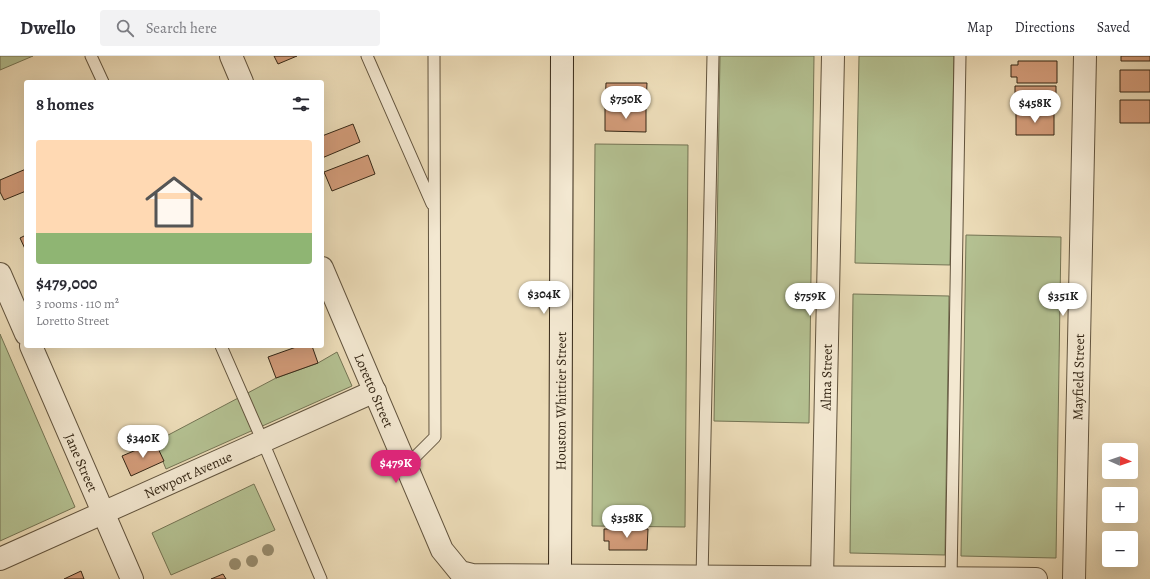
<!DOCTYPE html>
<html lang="en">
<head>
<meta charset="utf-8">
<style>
  :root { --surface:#fff; --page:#f2f2f3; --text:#2b2b33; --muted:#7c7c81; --line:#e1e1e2; --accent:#db2777 }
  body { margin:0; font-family:Alegreya,serif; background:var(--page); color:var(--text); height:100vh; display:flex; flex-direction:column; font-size:15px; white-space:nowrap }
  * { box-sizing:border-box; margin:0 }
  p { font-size:13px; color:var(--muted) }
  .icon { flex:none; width:22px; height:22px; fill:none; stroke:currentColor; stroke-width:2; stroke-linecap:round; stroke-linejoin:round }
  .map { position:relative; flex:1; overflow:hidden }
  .drawer { position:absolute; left:24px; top:24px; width:300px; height:268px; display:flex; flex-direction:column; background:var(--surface); border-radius:4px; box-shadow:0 4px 16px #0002 }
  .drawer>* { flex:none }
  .needle { width:26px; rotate:92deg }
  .buttons { position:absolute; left:1102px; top:387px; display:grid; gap:8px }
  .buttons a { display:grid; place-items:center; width:36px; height:36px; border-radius:4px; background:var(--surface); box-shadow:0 4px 16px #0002; font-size:20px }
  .price { position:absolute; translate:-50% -34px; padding:0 9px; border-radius:14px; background:#fff; color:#222; font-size:13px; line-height:26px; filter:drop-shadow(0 1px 2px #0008) }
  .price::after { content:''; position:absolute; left:50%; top:24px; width:12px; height:9px; margin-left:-6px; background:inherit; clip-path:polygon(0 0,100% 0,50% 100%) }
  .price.selected { background:var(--accent); color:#fff }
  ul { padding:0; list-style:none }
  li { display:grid; align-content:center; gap:8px; height:212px; padding:0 12px }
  li span { display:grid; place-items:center; height:124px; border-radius:4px; color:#555 }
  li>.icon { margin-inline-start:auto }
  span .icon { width:72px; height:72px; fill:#fffc; stroke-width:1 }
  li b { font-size:17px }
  h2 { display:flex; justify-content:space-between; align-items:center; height:48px; padding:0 12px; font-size:17px }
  header { display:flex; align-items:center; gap:24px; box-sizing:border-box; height:56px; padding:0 20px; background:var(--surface); border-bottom:1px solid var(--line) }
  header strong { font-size:19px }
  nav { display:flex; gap:22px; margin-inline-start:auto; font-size:14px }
  .search { width:280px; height:36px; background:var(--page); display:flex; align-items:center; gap:10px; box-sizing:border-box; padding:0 14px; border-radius:4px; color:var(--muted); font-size:15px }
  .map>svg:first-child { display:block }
  .green { fill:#b4c192; stroke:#747454 }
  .building { fill:#d39c7a; stroke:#342615 }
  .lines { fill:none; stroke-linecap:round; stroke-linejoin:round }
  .lane-casing { stroke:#62543e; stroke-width:13 }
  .street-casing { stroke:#62543e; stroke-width:24 }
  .secondary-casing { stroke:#342615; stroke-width:24 }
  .lane { stroke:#f3e8d1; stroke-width:11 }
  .street { stroke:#f3e8d1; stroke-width:22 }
  .secondary { stroke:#f3e8d1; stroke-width:22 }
  .tree { fill:#988d6f }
  .labels { text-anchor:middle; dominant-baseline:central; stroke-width:3; stroke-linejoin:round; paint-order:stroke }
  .street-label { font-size:14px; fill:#342615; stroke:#f3e8d1 }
</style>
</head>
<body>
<header>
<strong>Dwello</strong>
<div class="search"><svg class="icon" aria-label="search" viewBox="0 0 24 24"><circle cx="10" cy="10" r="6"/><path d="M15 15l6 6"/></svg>Search here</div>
<nav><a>Map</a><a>Directions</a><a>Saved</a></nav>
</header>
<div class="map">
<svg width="1150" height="523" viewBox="0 0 1150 523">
  <rect width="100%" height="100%" fill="#ecdcb8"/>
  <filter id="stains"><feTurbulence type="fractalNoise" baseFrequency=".005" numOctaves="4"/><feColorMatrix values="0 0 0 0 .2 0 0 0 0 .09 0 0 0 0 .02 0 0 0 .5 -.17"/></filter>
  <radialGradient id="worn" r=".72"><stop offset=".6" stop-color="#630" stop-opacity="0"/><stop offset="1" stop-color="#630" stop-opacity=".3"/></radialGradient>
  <path class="green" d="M 0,0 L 33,0 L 0,14 Z
    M 720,0 L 814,0 L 809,367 L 714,365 Z
    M 859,0 L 954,0 L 950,209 L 855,207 Z
    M 595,88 L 688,89 L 685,471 L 592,470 Z
    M 966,179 L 1061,181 L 1056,502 L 961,500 Z
    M 853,238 L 949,240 L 945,499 L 850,497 Z
    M 0,278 L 75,451 L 0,485 Z
    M 337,296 L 352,330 L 166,413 L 155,386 L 276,322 L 318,307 Z
    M 254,428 L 275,474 L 171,519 L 152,477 Z"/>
  <path class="building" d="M 274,0 L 297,0 L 278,8 Z
    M 1121,0 L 1150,0 L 1150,5 L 1121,5 Z
    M 1018,5 L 1057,5 L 1057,27 L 1017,27 L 1017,21 L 1011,21 L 1011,9 L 1018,9 Z
    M 1120,14 L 1150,14 L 1150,36 L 1120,36 Z
    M 606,27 L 647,27 L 646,50 L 605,50 Z
    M 1015,30 L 1056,30 L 1056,53 L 1015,52 Z
    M 1120,44 L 1150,44 L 1150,67 L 1120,67 Z
    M 605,52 L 646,53 L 646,76 L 605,75 Z
    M 1016,57 L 1054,57 L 1054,79 L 1016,79 Z
    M 353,68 L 360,86 L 322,102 L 322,80 Z
    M 368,99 L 375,118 L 332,135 L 324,116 Z
    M 26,113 L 26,135 L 4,144 L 0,136 L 0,124 Z
    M 26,179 L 26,195 L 20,182 Z
    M 299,290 L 312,290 L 318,307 L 276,322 L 268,301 Z
    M 155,386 L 164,405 L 131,420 L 122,400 Z
    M 604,473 L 648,473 L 647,494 L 609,494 L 609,485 L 604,485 Z
    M 81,515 L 84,523 L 64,523 Z
    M 223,518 L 226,523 L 211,523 Z"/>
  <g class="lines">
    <defs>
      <path id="lane" d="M 91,0 L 103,26
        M 367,0 L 432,148
        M 221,290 L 263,386 L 321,523
        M 407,409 L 435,381 L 434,0
        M 702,523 L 713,0
        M 951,523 L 960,0"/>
      <g id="street">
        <path d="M 231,0 L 242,26"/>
        <path id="s1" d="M 322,212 L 442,494 L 460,516 L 472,519 L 1036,523"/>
        <path d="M 0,218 L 26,278"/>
        <path id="s2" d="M 31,290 L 132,523"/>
        <path id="s3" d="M 0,503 L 375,335"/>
        <path id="s4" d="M 822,523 L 833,0"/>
        <path id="s5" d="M 1074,523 L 1085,0"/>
      </g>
      <g id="secondary">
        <path id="s6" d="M 560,523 L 562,0"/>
      </g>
    </defs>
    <use href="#lane" class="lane-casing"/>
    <use href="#street" class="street-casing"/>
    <use href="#secondary" class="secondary-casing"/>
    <use href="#lane" class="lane"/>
    <use href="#street" class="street"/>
    <use href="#secondary" class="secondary"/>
  </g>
  <g class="tree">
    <circle cx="268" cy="494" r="6"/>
    <circle cx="252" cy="505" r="6"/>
    <circle cx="235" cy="508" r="6"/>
  </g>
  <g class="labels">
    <g class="street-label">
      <text stroke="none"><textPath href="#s4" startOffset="202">Alma Street</textPath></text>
      <text stroke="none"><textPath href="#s5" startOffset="202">Mayfield Street</textPath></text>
      <text stroke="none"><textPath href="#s1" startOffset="133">Loretto Street</textPath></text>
      <text stroke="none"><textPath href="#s6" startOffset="178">Houston Whittier Street</textPath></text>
      <text stroke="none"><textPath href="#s2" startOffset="127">Jane Street</textPath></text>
      <text stroke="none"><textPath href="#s3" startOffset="206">Newport Avenue</textPath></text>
    </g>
  </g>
  <rect width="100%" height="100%" filter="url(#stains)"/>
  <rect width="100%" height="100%" fill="url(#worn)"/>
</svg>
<div class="buttons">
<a><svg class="needle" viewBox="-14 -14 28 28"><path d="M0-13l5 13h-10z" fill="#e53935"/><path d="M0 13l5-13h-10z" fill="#7c7c81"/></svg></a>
<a>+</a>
<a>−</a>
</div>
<b class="price" style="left:626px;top:64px">$750K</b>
<b class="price" style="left:1035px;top:68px">$458K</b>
<b class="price" style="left:544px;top:259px">$304K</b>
<b class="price" style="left:810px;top:261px">$759K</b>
<b class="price" style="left:1063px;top:261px">$351K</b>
<b class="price" style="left:143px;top:403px">$340K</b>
<b class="price selected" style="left:396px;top:428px">$479K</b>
<b class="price" style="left:627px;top:483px">$358K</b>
<section class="drawer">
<h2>8 homes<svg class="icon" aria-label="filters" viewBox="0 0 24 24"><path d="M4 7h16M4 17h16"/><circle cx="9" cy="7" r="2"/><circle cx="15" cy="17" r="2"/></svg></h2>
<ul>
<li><span style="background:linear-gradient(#ffd9b3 75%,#8fb573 0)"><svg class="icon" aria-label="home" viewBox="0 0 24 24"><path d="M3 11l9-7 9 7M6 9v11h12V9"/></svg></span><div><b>$479,000</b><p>3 rooms · 110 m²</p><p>Loretto Street</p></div></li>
</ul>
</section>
</div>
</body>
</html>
